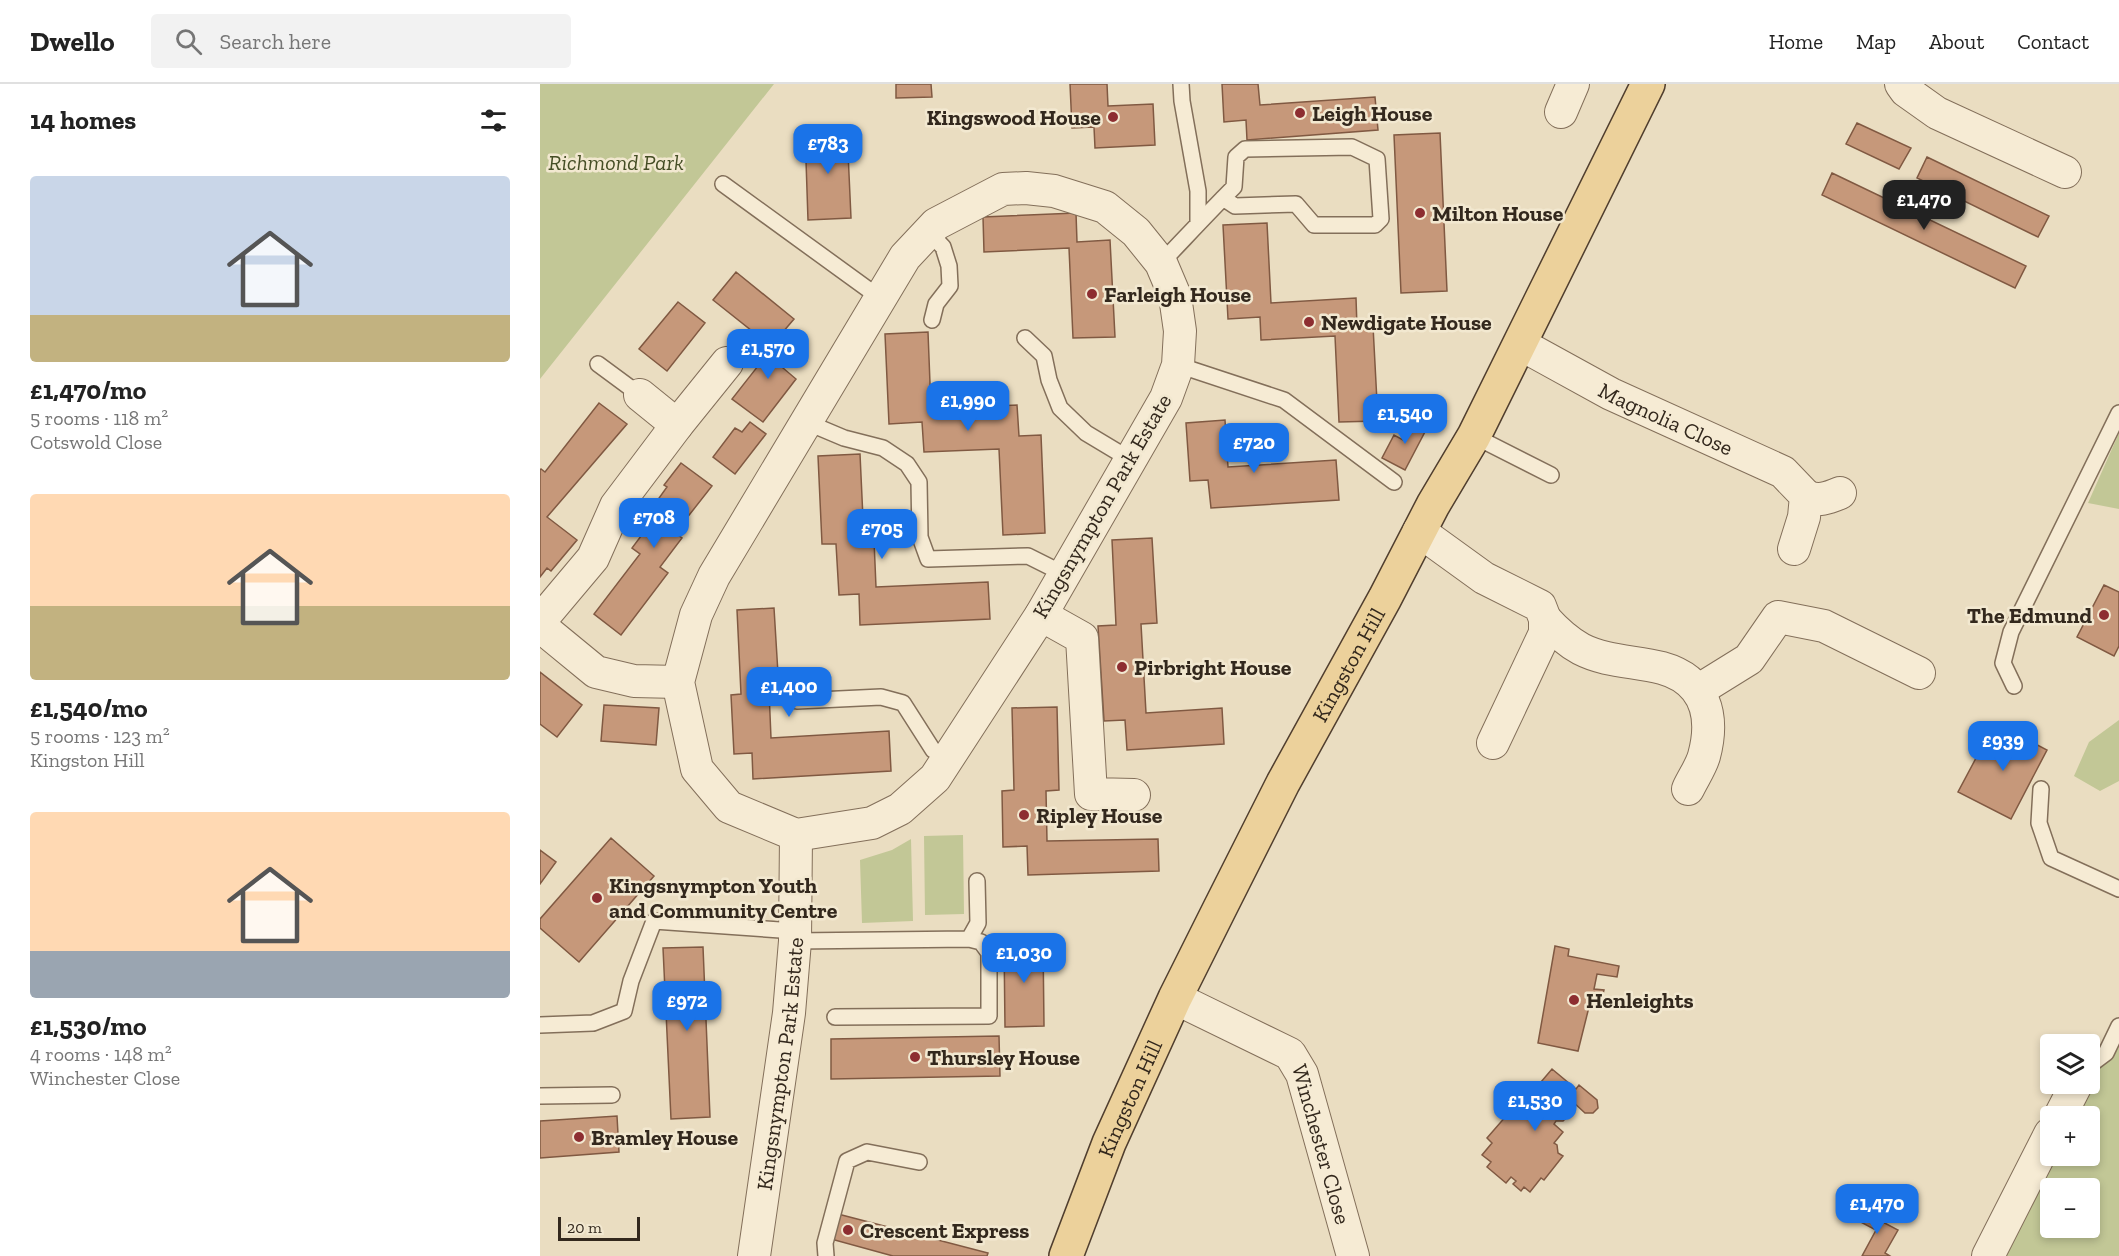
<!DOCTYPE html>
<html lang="en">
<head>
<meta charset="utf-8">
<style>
  :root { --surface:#fff; --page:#f2f2f2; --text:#222; --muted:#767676; --line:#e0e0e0; --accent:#1a73e8 }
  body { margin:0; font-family:"Zilla Slab",serif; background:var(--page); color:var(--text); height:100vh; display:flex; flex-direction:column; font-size:22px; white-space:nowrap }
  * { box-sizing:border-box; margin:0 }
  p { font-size:20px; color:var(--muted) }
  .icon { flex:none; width:33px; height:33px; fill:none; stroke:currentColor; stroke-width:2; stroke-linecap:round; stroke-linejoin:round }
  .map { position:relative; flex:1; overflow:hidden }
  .drawer { display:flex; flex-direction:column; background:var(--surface); width:540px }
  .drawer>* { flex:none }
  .buttons { position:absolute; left:1500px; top:950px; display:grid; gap:12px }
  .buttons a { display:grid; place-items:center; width:60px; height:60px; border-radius:6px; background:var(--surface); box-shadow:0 3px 9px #0003; font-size:30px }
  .scale { position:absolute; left:18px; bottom:15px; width:82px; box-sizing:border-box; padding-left:6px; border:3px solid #33281d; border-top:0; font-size:16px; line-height:21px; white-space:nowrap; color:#33281d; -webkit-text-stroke:4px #f2e8d0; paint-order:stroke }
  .price { position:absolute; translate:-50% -51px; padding:0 14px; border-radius:12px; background:var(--accent); color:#fff; font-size:20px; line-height:39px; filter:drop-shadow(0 2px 3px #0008) }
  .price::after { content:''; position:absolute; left:50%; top:36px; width:18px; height:14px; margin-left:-9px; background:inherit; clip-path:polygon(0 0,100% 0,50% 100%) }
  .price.selected { background:#222; color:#fff }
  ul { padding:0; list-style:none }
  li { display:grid; align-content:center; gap:12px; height:318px; padding:0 30px }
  li span { display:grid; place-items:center; height:186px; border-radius:6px; color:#555 }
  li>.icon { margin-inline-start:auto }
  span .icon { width:108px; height:108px; fill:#fffc; stroke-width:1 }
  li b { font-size:26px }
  h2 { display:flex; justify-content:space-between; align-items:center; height:72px; padding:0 30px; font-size:26px }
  header { display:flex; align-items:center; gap:36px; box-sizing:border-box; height:84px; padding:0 30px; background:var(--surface); border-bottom:2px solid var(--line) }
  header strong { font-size:28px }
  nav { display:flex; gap:33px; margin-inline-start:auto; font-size:21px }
  .search { width:420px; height:54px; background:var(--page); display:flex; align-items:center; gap:15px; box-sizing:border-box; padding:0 21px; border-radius:6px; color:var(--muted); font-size:22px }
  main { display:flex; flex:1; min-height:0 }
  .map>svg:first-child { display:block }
  .green { fill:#c2c796; fill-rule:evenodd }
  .building { fill:#c6987a; stroke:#805942; stroke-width:1.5 }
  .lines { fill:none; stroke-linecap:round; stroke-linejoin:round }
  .service-casing { stroke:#836f5a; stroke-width:18 }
  .minor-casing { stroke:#836f5a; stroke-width:34 }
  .primary-casing { stroke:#503e2e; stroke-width:36 }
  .service { stroke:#f6ebd4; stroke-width:15 }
  .minor { stroke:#f6ebd4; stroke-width:32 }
  .primary { stroke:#ecd19b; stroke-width:33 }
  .poi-dot { fill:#8d2e31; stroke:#f2e8d0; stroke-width:2 }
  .labels { text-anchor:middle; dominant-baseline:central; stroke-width:5; stroke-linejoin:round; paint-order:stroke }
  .poi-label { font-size:22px; font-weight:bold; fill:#33281d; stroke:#f2e8d0; text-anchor:start }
  .park-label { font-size:22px; font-style:italic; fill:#454e25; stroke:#f2e8d0 }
  .street-label { font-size:22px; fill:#33281d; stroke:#f2e8d0 }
</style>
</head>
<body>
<header>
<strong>Dwello</strong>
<div class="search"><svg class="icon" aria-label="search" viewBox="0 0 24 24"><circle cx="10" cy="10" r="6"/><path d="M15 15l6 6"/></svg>Search here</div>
<nav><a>Home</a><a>Map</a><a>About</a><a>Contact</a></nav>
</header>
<main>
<section class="drawer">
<h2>14 homes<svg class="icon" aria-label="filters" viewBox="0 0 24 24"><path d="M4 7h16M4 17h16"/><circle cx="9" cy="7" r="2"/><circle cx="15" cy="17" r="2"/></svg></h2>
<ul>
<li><span style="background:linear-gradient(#c9d6e8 75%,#c2b280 0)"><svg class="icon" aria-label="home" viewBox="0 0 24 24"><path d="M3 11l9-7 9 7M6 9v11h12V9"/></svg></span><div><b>£1,470/mo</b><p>5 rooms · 118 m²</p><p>Cotswold Close</p></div></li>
<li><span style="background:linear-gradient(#ffd9b3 60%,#c2b280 0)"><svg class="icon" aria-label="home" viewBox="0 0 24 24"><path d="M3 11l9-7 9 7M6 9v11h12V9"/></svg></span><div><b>£1,540/mo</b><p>5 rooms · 123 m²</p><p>Kingston Hill</p></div></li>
<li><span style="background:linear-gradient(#ffd9b3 75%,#9aa5b1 0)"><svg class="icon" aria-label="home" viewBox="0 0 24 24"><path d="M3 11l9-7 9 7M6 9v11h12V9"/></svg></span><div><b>£1,530/mo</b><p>4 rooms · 148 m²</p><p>Winchester Close</p></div></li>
</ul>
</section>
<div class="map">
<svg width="1579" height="1172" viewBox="0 0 1579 1172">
  <rect width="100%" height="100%" fill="#eaddc1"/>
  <path class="green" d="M 0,0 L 234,0 L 0,295 Z
    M 1579,349 L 1579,425 L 1548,419 Z
    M 1579,636 L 1579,697 L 1560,707 L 1534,692 L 1549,658 Z
    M 423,751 L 424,830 L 385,831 L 384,752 Z
    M 371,755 L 373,837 L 322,839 L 320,776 L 352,766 Z
    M 1579,942 L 1579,1172 L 1463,1172 L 1516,1071 L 1550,1071 L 1550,1032 L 1537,1032 ZM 1510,1104 L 1550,1104 L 1550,1143 L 1510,1143 Z"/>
  <path class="building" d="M 356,0 L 391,0 L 392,13 L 356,14 Z
    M 530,0 L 567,0 L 568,22 L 613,20 L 615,61 L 555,64 L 554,43 L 532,44 Z
    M 682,0 L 718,0 L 720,21 L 835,13 L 838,46 L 707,56 L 706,36 L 684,38 Z
    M 1317,39 L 1371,64 L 1359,85 L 1306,60 Z
    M 307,46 L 311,134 L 268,136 L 265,47 Z
    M 900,49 L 907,207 L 861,209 L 854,51 Z
    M 1387,73 L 1509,132 L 1498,153 L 1377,94 Z
    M 1292,89 L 1486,182 L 1475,204 L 1282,111 Z
    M 536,129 L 537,158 L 570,156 L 575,253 L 533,254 L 529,164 L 444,168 L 443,133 Z
    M 727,139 L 731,219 L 816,214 L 817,243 L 833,242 L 838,337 L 799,338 L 795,252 L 721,256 L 720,233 L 688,235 L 683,141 Z
    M 196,188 L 254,235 L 231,262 L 173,216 Z
    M 138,218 L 165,239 L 127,287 L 99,265 Z
    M 388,248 L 391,325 L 477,321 L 479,352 L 501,351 L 505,449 L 463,451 L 459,365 L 384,368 L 382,338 L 349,340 L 345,250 Z
    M 244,249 L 260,262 L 243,284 L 256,295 L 223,338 L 192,315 Z
    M 59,319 L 87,340 L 7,433 L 37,456 L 11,487 L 7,484 L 0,493 L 0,386 L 1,385 L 5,388 Z
    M 875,334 L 888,342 L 865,386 L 842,374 L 854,351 L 863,356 Z
    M 685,336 L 688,383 L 796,376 L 799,416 L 671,424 L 668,396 L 650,397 L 646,339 Z
    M 210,338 L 226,350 L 195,390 L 173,373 L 195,344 L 202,348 Z
    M 320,370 L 324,456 L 334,456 L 336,503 L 448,498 L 450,535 L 320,541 L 319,510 L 299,511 L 296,460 L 282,460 L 278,372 Z
    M 141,379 L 172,402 L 135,449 L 142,454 L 120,483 L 128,489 L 81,551 L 54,530 L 100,470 L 92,464 L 113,436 L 107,431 L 127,403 L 124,401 Z
    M 612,454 L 617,539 L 601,540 L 606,629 L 682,624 L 684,660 L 587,666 L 585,636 L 564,637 L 558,542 L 576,541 L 572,456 Z
    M 1564,501 L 1579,508 L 1579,562 L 1574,572 L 1537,553 Z
    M 234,524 L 239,606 L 229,607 L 231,654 L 349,647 L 351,687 L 213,695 L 212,669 L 194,670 L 191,611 L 201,610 L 197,526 Z
    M 0,588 L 42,621 L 17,653 L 0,640 Z
    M 64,621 L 119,624 L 116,661 L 61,657 Z
    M 517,623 L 519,706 L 506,707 L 507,757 L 618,755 L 619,787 L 488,791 L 487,762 L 463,763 L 462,707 L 474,706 L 472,624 Z
    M 1459,641 L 1507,666 L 1471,735 L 1418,708 L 1444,659 L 1448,661 Z
    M 71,754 L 114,792 L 39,878 L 0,844 L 0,835 Z
    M 0,766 L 16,778 L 0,800 Z
    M 503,857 L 504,942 L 465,943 L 464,858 Z
    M 1015,862 L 1029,865 L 1028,872 L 1079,882 L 1077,893 L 1057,890 L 1054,905 L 1064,906 L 1060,922 L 1050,919 L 1038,967 L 998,959 Z
    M 163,863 L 170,1033 L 131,1035 L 123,864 Z
    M 459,952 L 460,992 L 291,995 L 291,955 Z
    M 1012,985 L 1036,1005 L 1039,1001 L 1057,1016 L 1058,1024 L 1053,1029 L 1045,1029 L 1032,1017 L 1028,1022 L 1030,1030 L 1023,1037 L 1016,1037 L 1014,1040 L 1023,1048 L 1014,1059 L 1017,1061 L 1018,1069 L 1023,1072 L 1004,1096 L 1001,1094 L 990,1108 L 984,1103 L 981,1107 L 973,1100 L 976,1097 L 971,1093 L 966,1099 L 947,1083 L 951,1078 L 942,1071 L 952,1059 L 947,1054 L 967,1031 L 971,1034 L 975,1030 L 972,1027 L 981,1016 L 984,1018 Z
    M 77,1032 L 79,1068 L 0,1074 L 0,1037 Z
    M 1318,1125 L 1358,1146 L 1345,1169 L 1350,1172 L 1322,1172 L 1336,1146 L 1313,1134 Z
    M 298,1130 L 448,1169 L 447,1172 L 353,1172 L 291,1155 Z"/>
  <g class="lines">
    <defs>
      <path id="service" d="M 641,0 L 642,17 L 658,107 L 658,140
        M 183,100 L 340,214
        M 388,147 L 403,163 L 409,182 L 410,202 L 396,220 L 392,236
        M 621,179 C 645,154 669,128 694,103 L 696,73 L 705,65 L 812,63 L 837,75 L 841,135 L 835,141 L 774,141 L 756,120 L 695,122 L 683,114
        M 485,254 L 504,272 L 509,296 L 520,324 L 546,349 L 591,376
        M 58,280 L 100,311
        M 638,281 L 744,316 L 854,398
        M 266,338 L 304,354 L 343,364 L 367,380 L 379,398 L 380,453 L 388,475 L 488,472 L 524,490
        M 934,352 L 1011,391
        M 1474,602 L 1463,579 L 1471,548 L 1579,329
        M 257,617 L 341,613 L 363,619 L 393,666 L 407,674
        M 1501,705 L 1499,739 L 1511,774 L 1579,805
        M 429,855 L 438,839 L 437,797
        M 255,857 L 429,855 L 441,858 L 449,869 L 449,932 L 295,933
        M 0,941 L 53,939 L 84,927 L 91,897 L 114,837 L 255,847
        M 1550,981 L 1566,969 L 1579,942
        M 0,1012 L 72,1011
        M 286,1172 L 285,1159 L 307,1077 L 327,1068 L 379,1078"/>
      <g id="minor">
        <path d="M 1361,0 L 1366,7 L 1397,29 L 1525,88"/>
        <path d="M 1021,28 L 1033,0"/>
        <path d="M 486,104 L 514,107 L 565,123 L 596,148 L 621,179 L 635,212 L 640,247 L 638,281 L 626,314 L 501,531 L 395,694 L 360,725 L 332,739 L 256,751 L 189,723 L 157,685 L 138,598 L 156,531 L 174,492 L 365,173 L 396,140 L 463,105 Z"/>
        <path id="s1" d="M 980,260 L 1071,310 L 1243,388 L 1266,412 L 1264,433 L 1254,465"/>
        <path d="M 100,311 L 137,341"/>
        <path d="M 1266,412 C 1278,418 1288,414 1300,409"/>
        <path d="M 879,447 L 944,494 L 1000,522 L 1005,535 L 1005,549 L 953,659"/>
        <path d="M 501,531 L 542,554 L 551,710 L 594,711"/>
        <path d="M 1005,535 C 1015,546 1028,558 1041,565 C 1066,578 1095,577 1122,584 C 1165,596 1175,631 1164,672 C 1161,683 1153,694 1148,705"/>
        <path d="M 0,537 L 53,474 L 76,422 L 137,341 L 187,279"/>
        <path d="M 0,542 L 56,588 L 94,597 L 138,598"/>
        <path d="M 1159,606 L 1209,575 L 1238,533 L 1284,542 L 1379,589"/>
        <path id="s2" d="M 635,914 L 750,970 L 762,990 L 813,1172"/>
        <path d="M 1520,1032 L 1537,999"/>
        <path id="s3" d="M 214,1172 L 249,929 L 255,857 L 256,751"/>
        <path d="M 1448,1172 L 1510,1050"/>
      </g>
      <g id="primary">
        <path id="s4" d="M 526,1172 L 569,1059 L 635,914 L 679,826 L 743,699 L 845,514 L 893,421 L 934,352 L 1108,0"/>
      </g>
    </defs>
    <use href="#service" class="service-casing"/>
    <use href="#minor" class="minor-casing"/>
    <use href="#primary" class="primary-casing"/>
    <use href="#service" class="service"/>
    <use href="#minor" class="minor"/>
    <use href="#primary" class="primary"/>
  </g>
  <g class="poi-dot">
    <circle cx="760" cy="29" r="6"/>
    <circle cx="573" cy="33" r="6"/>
    <circle cx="880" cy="129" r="6"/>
    <circle cx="552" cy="210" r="6"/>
    <circle cx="769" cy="238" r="6"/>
    <circle cx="1564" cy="531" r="6"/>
    <circle cx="582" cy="583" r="6"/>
    <circle cx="484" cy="731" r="6"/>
    <circle cx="57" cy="814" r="6"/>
    <circle cx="1034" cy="916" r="6"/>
    <circle cx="375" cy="973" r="6"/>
    <circle cx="39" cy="1053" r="6"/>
    <circle cx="308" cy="1146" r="6"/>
  </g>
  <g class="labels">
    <g class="poi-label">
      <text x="772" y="29">Leigh House</text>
      <text x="561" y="33" text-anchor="end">Kingswood House</text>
      <text x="892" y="129">Milton House</text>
      <text x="564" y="210">Farleigh House</text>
      <text x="781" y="238">Newdigate House</text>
      <text x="1552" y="531" text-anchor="end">The Edmund</text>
      <text x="594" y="583">Pirbright House</text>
      <text x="496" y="731">Ripley House</text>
      <text x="69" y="801">Kingsnympton Youth<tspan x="69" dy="25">and Community Centre</tspan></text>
      <text x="1046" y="916">Henleights</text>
      <text x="387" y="973">Thursley House</text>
      <text x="51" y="1053">Bramley House</text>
      <text x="320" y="1146">Crescent Express</text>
    </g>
    <g class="park-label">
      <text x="76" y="78">Richmond Park</text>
    </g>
    <g class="street-label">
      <text stroke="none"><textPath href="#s1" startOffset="164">Magnolia Close</textPath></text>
      <text transform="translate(562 422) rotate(-60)">Kingsnympton Park Estate</text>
      <text stroke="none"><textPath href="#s4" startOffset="656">Kingston Hill</textPath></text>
      <text stroke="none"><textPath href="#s3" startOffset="194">Kingsnympton Park Estate</textPath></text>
      <text stroke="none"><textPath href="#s4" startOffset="170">Kingston Hill</textPath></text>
      <text stroke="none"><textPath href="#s2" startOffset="224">Winchester Close</textPath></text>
    </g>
  </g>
</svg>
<div class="buttons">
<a><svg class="icon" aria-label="layers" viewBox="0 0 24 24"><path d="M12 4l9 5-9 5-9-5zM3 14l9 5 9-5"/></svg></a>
<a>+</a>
<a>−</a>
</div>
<div class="scale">20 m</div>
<b class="price" style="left:288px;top:91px">£783</b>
<b class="price selected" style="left:1384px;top:147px">£1,470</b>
<b class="price" style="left:228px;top:296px">£1,570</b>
<b class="price" style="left:428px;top:348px">£1,990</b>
<b class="price" style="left:865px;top:361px">£1,540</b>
<b class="price" style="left:714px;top:390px">£720</b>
<b class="price" style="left:114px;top:465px">£708</b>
<b class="price" style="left:342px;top:476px">£705</b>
<b class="price" style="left:249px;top:634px">£1,400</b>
<b class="price" style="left:1463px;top:688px">£939</b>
<b class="price" style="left:484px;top:900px">£1,030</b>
<b class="price" style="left:147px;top:948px">£972</b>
<b class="price" style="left:995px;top:1048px">£1,530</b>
<b class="price" style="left:1337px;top:1151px">£1,470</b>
</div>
</main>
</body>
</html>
